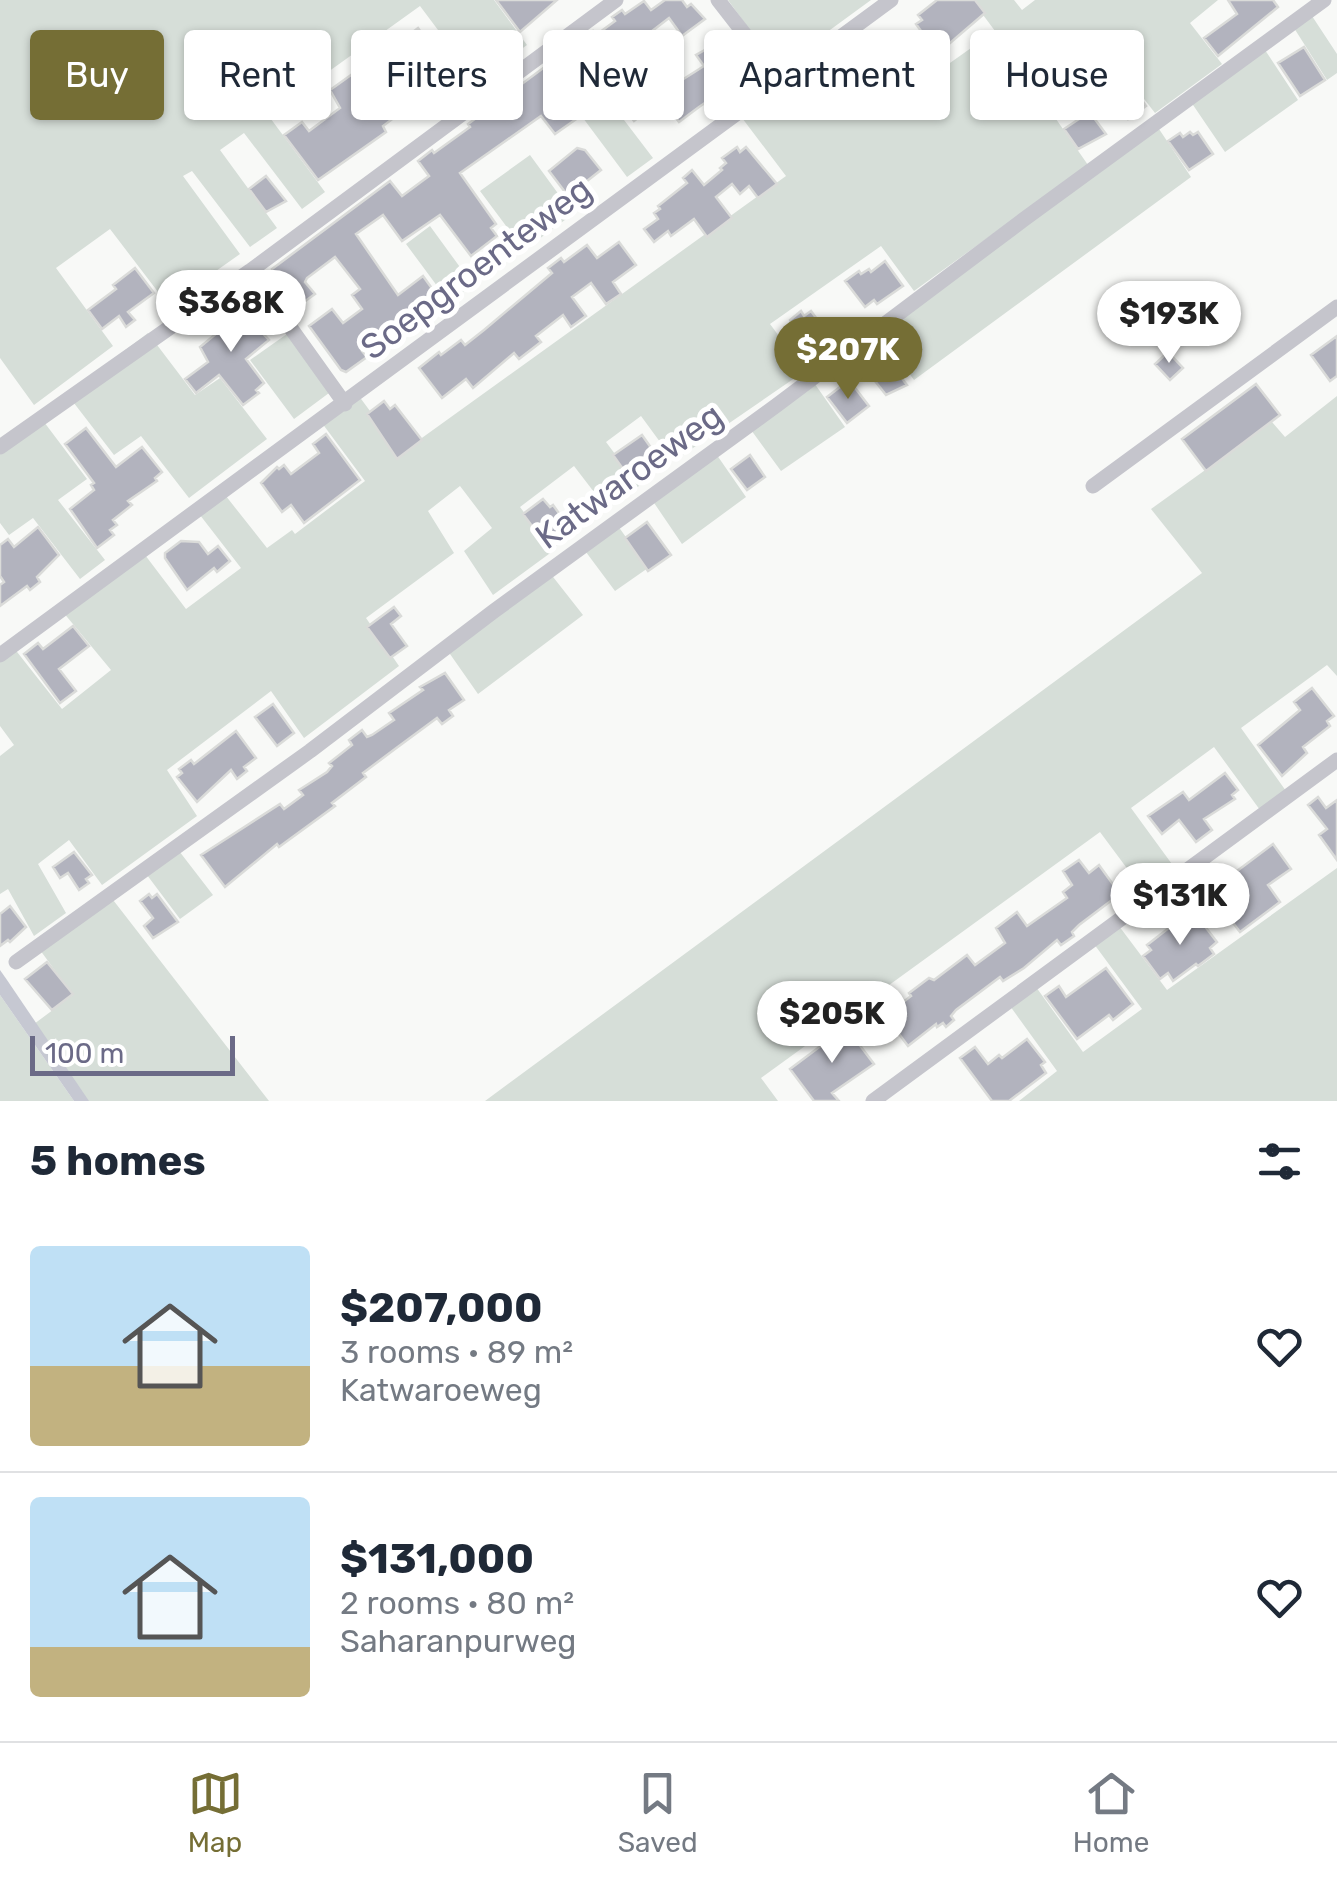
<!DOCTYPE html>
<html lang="en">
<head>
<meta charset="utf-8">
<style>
  :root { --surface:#fff; --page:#f2f2f3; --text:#1f2937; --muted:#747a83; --line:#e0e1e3; --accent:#756e35 }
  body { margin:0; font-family:Rubik,sans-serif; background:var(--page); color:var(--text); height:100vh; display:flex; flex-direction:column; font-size:38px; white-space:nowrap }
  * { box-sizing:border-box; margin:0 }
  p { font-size:32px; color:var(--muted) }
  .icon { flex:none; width:55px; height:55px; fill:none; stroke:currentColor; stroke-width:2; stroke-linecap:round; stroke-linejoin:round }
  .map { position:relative; height:1101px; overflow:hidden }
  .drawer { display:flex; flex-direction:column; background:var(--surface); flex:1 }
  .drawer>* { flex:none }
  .banner { position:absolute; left:30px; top:30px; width:1278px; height:90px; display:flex; gap:20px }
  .scale { position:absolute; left:30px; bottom:25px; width:205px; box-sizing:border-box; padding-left:10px; border:5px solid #6b6a87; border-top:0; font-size:28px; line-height:35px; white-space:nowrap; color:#6b6a87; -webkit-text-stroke:8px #fff; paint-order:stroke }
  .price { position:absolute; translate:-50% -85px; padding:0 22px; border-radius:35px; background:#fff; color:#222; font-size:32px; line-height:65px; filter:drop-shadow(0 2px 5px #0008) }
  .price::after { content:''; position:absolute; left:50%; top:60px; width:30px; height:22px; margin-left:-15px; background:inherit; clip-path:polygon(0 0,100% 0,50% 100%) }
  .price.current { background:var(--accent); color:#fff }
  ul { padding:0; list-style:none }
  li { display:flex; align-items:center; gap:30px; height:250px; padding:0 30px }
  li+li { border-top:2px solid var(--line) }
  li span { display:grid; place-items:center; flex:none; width:280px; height:200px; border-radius:10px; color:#555 }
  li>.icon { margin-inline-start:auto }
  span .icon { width:120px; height:120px; fill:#fffc; stroke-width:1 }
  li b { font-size:42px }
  h2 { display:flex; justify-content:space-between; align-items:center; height:120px; padding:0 30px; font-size:42px }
  .tag { padding:0 35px; border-radius:10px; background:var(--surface); box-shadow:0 2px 8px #0004; font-size:35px; line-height:90px }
  .tag.current { background:var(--accent); color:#fff }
  .tab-bar { display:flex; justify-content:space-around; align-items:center; height:140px; border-top:2px solid var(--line); background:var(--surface); font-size:28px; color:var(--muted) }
  .tab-bar a { display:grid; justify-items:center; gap:5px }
  .tab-bar .current { color:var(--accent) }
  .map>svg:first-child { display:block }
  .green { fill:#d6ded8 }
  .water { fill:#c6c8d2 }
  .building { fill:#b2b3be; stroke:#dadbd9; stroke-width:2.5 }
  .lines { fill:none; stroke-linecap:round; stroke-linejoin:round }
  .minor { stroke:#c5c5cc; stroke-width:15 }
  .labels { text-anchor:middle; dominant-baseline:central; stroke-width:10; stroke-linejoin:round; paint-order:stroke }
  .street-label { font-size:35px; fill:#6b6a87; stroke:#fff }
</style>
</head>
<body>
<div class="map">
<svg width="1337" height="1101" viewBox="0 0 1337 1101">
  <rect width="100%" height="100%" fill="#f8f9f7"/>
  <path class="green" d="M 0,0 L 494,0 L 527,45 L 477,82 L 420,6 L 268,115 L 325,192 L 302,209 L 244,133 L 220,150 L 277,228 L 250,247 L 192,171 L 183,176 L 240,254 L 168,305 L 110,229 L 56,268 L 113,346 L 34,405 L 0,358 Z
    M 728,0 L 871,0 L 782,65 L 771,59 Z
    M 972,0 L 1014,0 L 1022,10 L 1035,0 L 1218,0 L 1190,23 L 1222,64 L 1155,113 L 1123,72 L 1056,119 L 1088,165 L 914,291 L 881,246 L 770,324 L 805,371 L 674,461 L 641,416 L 606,442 L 639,486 L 607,509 L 574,466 L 520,507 L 553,551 L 493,595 L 464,551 L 492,528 L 460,486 L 428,511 L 454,553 L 366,618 L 399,666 L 304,738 L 271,691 L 167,770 L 197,816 L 102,885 L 69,840 L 38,864 L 66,913 L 34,936 L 8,889 L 0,894 L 0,756 L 14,745 L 0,726 L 0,651 L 10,643 L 62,709 L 111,670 L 58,606 L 139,547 L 186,609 L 241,568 L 193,506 L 218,486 L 267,548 L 292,530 L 295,534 L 365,481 L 316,415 L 353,388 L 401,453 L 786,176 L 736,110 L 813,53 L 864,118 L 890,98 L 895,102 L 995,31 Z
    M 1312,16 L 1337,54 L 1337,73 L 1327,80 L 1294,28 Z
    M 1265,50 L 1298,100 L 1225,152 L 1191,102 Z
    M 608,99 L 653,158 L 627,177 L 583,118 Z
    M 1157,126 L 1191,177 L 914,380 L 878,331 Z
    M 530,155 L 573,214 L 524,250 L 480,191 Z
    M 430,226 L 473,285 L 449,302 L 406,244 Z
    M 294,329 L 329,393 L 294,419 L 250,360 Z
    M 148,333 L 195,395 L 220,378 L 267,439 L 189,498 L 141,436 L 114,455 L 67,394 Z
    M 810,377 L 845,427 L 781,471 L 746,423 Z
    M 1337,396 L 1337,676 L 1327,665 L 1241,728 L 1286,791 L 1260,810 L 1214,747 L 1131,808 L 1177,871 L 1146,894 L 1100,832 L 761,1078 L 778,1101 L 485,1101 L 1202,573 L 1151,509 L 1272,422 L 1285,437 Z
    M 38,414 L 87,479 L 58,500 L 105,560 L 80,579 L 33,518 L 9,535 L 0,523 L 0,443 Z
    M 712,448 L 746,497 L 682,544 L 648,494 Z
    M 613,519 L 648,568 L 615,591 L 580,544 Z
    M 546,568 L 583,615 L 478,694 L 443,644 Z
    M 176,847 L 213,895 L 180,919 L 144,871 Z
    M 1337,868 L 1337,1101 L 1019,1101 L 1057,1071 L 1010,1006 L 1036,987 L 1083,1052 L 1142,1009 L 1094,944 L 1119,926 L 1167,990 Z
    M 110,896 L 269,1101 L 88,1101 L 34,1024 L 73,995 L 40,950 Z
    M 0,995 L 74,1101 L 0,1101 Z"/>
  <path class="water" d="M 0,970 L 7,980 L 89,1101 L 74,1101 L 0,995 Z"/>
  <path class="building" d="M 496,0 L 557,0 L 520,32 Z
    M 665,0 L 682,0 L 687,7 L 691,4 L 705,19 L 682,36 L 669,18 L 643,38 L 656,56 L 629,76 L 652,107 L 634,121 L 629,114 L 624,117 L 609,96 L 555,134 L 541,116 L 460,173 L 496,224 L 491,228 L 497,236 L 471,256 L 440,215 L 402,241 L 383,215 L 356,234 L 398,295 L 423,276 L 436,294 L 412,312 L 417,319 L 394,336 L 390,330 L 362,351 L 367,357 L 346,372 L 341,370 L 309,326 L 332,309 L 343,323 L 362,309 L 352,295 L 360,289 L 335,257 L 307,278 L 305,282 L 315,294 L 297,307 L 272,269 L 390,181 L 402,196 L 429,176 L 418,161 L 432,150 L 434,153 L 470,127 L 468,124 L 593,31 L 596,35 L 615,21 L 612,17 L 622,10 L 625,14 L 644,1 L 651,10 Z
    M 937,0 L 975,0 L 985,13 L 936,55 L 942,65 L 921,81 L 915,73 L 905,81 L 901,77 L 889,87 L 880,79 L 855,99 L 832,72 L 854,54 L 857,57 L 869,46 L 872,49 L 879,43 L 882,47 L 887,43 L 894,51 L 921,31 L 916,24 L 922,20 L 918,15 Z
    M 1228,0 L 1273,0 L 1278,7 L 1218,56 L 1204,38 L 1237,14 Z
    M 418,28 L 429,44 L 439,37 L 450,53 L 447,55 L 453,63 L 444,70 L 449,76 L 383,126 L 386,132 L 318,180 L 284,135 L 302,122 L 309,131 L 340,108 L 330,90 L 351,75 L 365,94 L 391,74 L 387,69 L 391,66 L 383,55 Z
    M 719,42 L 736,64 L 734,69 L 709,88 L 715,96 L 699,107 L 679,122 L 673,114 L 666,118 L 652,99 L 704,66 L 696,55 Z
    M 1304,47 L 1325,80 L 1300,96 L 1278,63 Z
    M 1132,87 L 1146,106 L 1128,119 L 1114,100 Z
    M 1085,106 L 1106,134 L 1078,149 L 1064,129 L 1079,119 L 1075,113 Z
    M 1190,132 L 1193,135 L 1198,132 L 1213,154 L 1189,170 L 1168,141 L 1180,133 L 1183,137 Z
    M 737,147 L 740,152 L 746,147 L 777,184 L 758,198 L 749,186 L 740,194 L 732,184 L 716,197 L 732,218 L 707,237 L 694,219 L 671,236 L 668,231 L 654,242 L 644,229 L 658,219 L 654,213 L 660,209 L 658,206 L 687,183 L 683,178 L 692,170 L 704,185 L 722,170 L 720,168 L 726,163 L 722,158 Z
    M 577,148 L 585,150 L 601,170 L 568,196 L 549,171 Z
    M 266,176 L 286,201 L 266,212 L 249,189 Z
    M 619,242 L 636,265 L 613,282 L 621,294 L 606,304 L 591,283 L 572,297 L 586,316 L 571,327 L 563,315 L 536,336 L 541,342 L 519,359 L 514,353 L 473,388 L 466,379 L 442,398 L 419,368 L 439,352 L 441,355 L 461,340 L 465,345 L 484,330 L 552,273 L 548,268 L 561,258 L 564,262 L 587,245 L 597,258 Z
    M 885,261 L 903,286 L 877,304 L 874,300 L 865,307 L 845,281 L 859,271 L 861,274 L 869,269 L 871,272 Z
    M 135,268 L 154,293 L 128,312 L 135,320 L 126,327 L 119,316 L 102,329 L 88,310 L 116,289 L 113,285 Z
    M 223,304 L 235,304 L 269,340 L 246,359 L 264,383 L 256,390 L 259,393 L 243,405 L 219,375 L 196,393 L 185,379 L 208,362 L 200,347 L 223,328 L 212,312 L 222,311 Z
    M 801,311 L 804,316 L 811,311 L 828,334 L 823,338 L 826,343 L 810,356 L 806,350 L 801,353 L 783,330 L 792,324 L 790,320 Z
    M 1337,336 L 1337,376 L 1330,381 L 1311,355 Z
    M 1168,352 L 1183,368 L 1170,380 L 1155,364 Z
    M 889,362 L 907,385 L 886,395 L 871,376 Z
    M 849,380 L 869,406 L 847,423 L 827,397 Z
    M 1256,384 L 1280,415 L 1206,471 L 1182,439 Z
    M 384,401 L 390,409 L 395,405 L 422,440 L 397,459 L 367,414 Z
    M 86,428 L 116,467 L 142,447 L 162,472 L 155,478 L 157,481 L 128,501 L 132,505 L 113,520 L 117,525 L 110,530 L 114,535 L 97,548 L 70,509 L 94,490 L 91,485 L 94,483 L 65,444 Z
    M 326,434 L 360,480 L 304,523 L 291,505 L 282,512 L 261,483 L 277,467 L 279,469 L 284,465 L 291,474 L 319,453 L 313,444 Z
    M 642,435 L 659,459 L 649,466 L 651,469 L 630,479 L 613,455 Z
    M 750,455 L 765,477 L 747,490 L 731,469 Z
    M 543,499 L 550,507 L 553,505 L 566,523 L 561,533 L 565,538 L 549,549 L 523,514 Z
    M 647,522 L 671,555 L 648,571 L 625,538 Z
    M 38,527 L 59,555 L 37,577 L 40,582 L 30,590 L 27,586 L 0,606 L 0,585 L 4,582 L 0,576 L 0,545 L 8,539 L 14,547 Z
    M 181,541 L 199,542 L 208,554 L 218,546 L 230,561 L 217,572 L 214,568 L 187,590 L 165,558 L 165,553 Z
    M 394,607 L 401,616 L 391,624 L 407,646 L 390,658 L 367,627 Z
    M 73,626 L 89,646 L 59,669 L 76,691 L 60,703 L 24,654 L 38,643 L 43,649 Z
    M 445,673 L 464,700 L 449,710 L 453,716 L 442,724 L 437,718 L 395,749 L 363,773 L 366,777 L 332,803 L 335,806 L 279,847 L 277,844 L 225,887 L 201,855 L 280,804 L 284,809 L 303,795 L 299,790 L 327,772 L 332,766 L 329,763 L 352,745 L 349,740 L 362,730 L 367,737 L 372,735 L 394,720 L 389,713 L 423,690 L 420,687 Z
    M 1312,688 L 1334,716 L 1327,721 L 1330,726 L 1303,747 L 1307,753 L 1282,776 L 1258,745 L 1300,710 L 1294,702 Z
    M 273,704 L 294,733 L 277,746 L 255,717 Z
    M 236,731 L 256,758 L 244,767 L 247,771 L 237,779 L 231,770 L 197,802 L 177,777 L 182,773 L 179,769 L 191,760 L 194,764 Z
    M 1225,773 L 1238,790 L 1232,795 L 1235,799 L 1204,819 L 1212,830 L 1196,842 L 1179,820 L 1162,834 L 1148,816 L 1183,792 L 1189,800 Z
    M 1318,797 L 1326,808 L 1337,800 L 1337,860 L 1319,835 L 1327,829 L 1308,805 Z
    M 1273,844 L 1291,869 L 1268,885 L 1280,902 L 1240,932 L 1224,911 L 1236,902 L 1221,883 Z
    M 74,852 L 92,875 L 86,879 L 89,883 L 79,890 L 68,873 L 60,878 L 53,867 Z
    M 1079,860 L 1089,873 L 1099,865 L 1120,894 L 1079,925 L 1072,932 L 1074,936 L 1061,945 L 1057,940 L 1024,968 L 1003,981 L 1000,977 L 956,1010 L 951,1016 L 954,1020 L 946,1027 L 943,1023 L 937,1027 L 936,1024 L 908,1046 L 893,1026 L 906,1016 L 898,1006 L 911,996 L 909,993 L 929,978 L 934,980 L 967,955 L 975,965 L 1005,943 L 996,928 L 1017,912 L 1027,926 L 1067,898 L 1063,892 L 1072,885 L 1063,871 Z
    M 149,894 L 152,898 L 157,894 L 178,922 L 153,938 L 144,926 L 153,918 L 140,901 Z
    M 10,906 L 26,927 L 10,942 L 8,940 L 0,946 L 0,914 Z
    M 1175,915 L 1183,926 L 1197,916 L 1217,942 L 1210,948 L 1214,954 L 1198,966 L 1196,964 L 1173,981 L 1168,973 L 1160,979 L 1143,956 L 1151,950 L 1147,945 L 1170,927 L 1166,922 Z
    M 47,962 L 73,994 L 52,1010 L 25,979 Z
    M 1106,968 L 1133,1004 L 1113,1020 L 1109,1015 L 1077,1039 L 1045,996 L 1059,986 L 1066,997 Z
    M 846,1027 L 874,1064 L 832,1093 L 839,1101 L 814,1101 L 790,1069 Z
    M 1027,1039 L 1045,1062 L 1041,1065 L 1046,1073 L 1009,1101 L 992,1101 L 960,1058 L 975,1047 L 988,1064 L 999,1055 L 1002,1058 Z"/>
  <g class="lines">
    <path class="minor" d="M 718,0 L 781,81
      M 250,271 L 345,404
      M 0,447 L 250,271 L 616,0
      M 1093,486 L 1337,307
      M 0,655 L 891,0
      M 16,962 L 310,751 L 494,611 L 777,405 L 1023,220 L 1324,0
      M 873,1101 L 1337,760"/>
  </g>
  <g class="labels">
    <g class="street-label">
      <text transform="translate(476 268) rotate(-37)">Soepgroenteweg</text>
      <text transform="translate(629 476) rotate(-36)">Katwaroeweg</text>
    </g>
  </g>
</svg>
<div class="scale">100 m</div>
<b class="price" style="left:231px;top:355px">$368K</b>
<b class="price" style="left:1169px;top:366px">$193K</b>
<b class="price current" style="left:848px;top:402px">$207K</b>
<b class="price" style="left:1180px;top:948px">$131K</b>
<b class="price" style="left:832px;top:1066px">$205K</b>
<div class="banner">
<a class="tag current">Buy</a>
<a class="tag">Rent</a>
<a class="tag">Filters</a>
<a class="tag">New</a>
<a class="tag">Apartment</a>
<a class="tag">House</a>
</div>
</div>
<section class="drawer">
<h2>5 homes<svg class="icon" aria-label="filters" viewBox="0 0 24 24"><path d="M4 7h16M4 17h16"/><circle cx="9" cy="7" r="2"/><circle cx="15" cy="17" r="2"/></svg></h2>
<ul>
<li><span style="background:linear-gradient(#bfe0f5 60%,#c2b280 0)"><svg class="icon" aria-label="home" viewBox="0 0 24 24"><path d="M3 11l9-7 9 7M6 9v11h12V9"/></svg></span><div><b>$207,000</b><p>3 rooms · 89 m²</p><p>Katwaroeweg</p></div><svg class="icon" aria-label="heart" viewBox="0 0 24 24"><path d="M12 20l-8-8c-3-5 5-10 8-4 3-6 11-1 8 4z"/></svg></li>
<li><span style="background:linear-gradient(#bfe0f5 75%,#c2b280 0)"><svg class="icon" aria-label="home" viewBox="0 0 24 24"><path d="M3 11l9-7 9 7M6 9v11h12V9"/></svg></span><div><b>$131,000</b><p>2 rooms · 80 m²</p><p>Saharanpurweg</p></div><svg class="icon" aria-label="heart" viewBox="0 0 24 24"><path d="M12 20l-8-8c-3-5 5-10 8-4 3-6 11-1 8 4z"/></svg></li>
</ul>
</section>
<nav class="tab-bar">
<a class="current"><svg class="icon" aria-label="map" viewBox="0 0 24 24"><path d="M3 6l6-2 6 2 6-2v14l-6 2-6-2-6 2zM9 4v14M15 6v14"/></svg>Map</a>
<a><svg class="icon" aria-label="saved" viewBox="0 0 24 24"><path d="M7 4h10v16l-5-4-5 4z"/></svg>Saved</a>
<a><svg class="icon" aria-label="home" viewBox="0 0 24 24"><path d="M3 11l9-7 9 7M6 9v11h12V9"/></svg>Home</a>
</nav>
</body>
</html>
